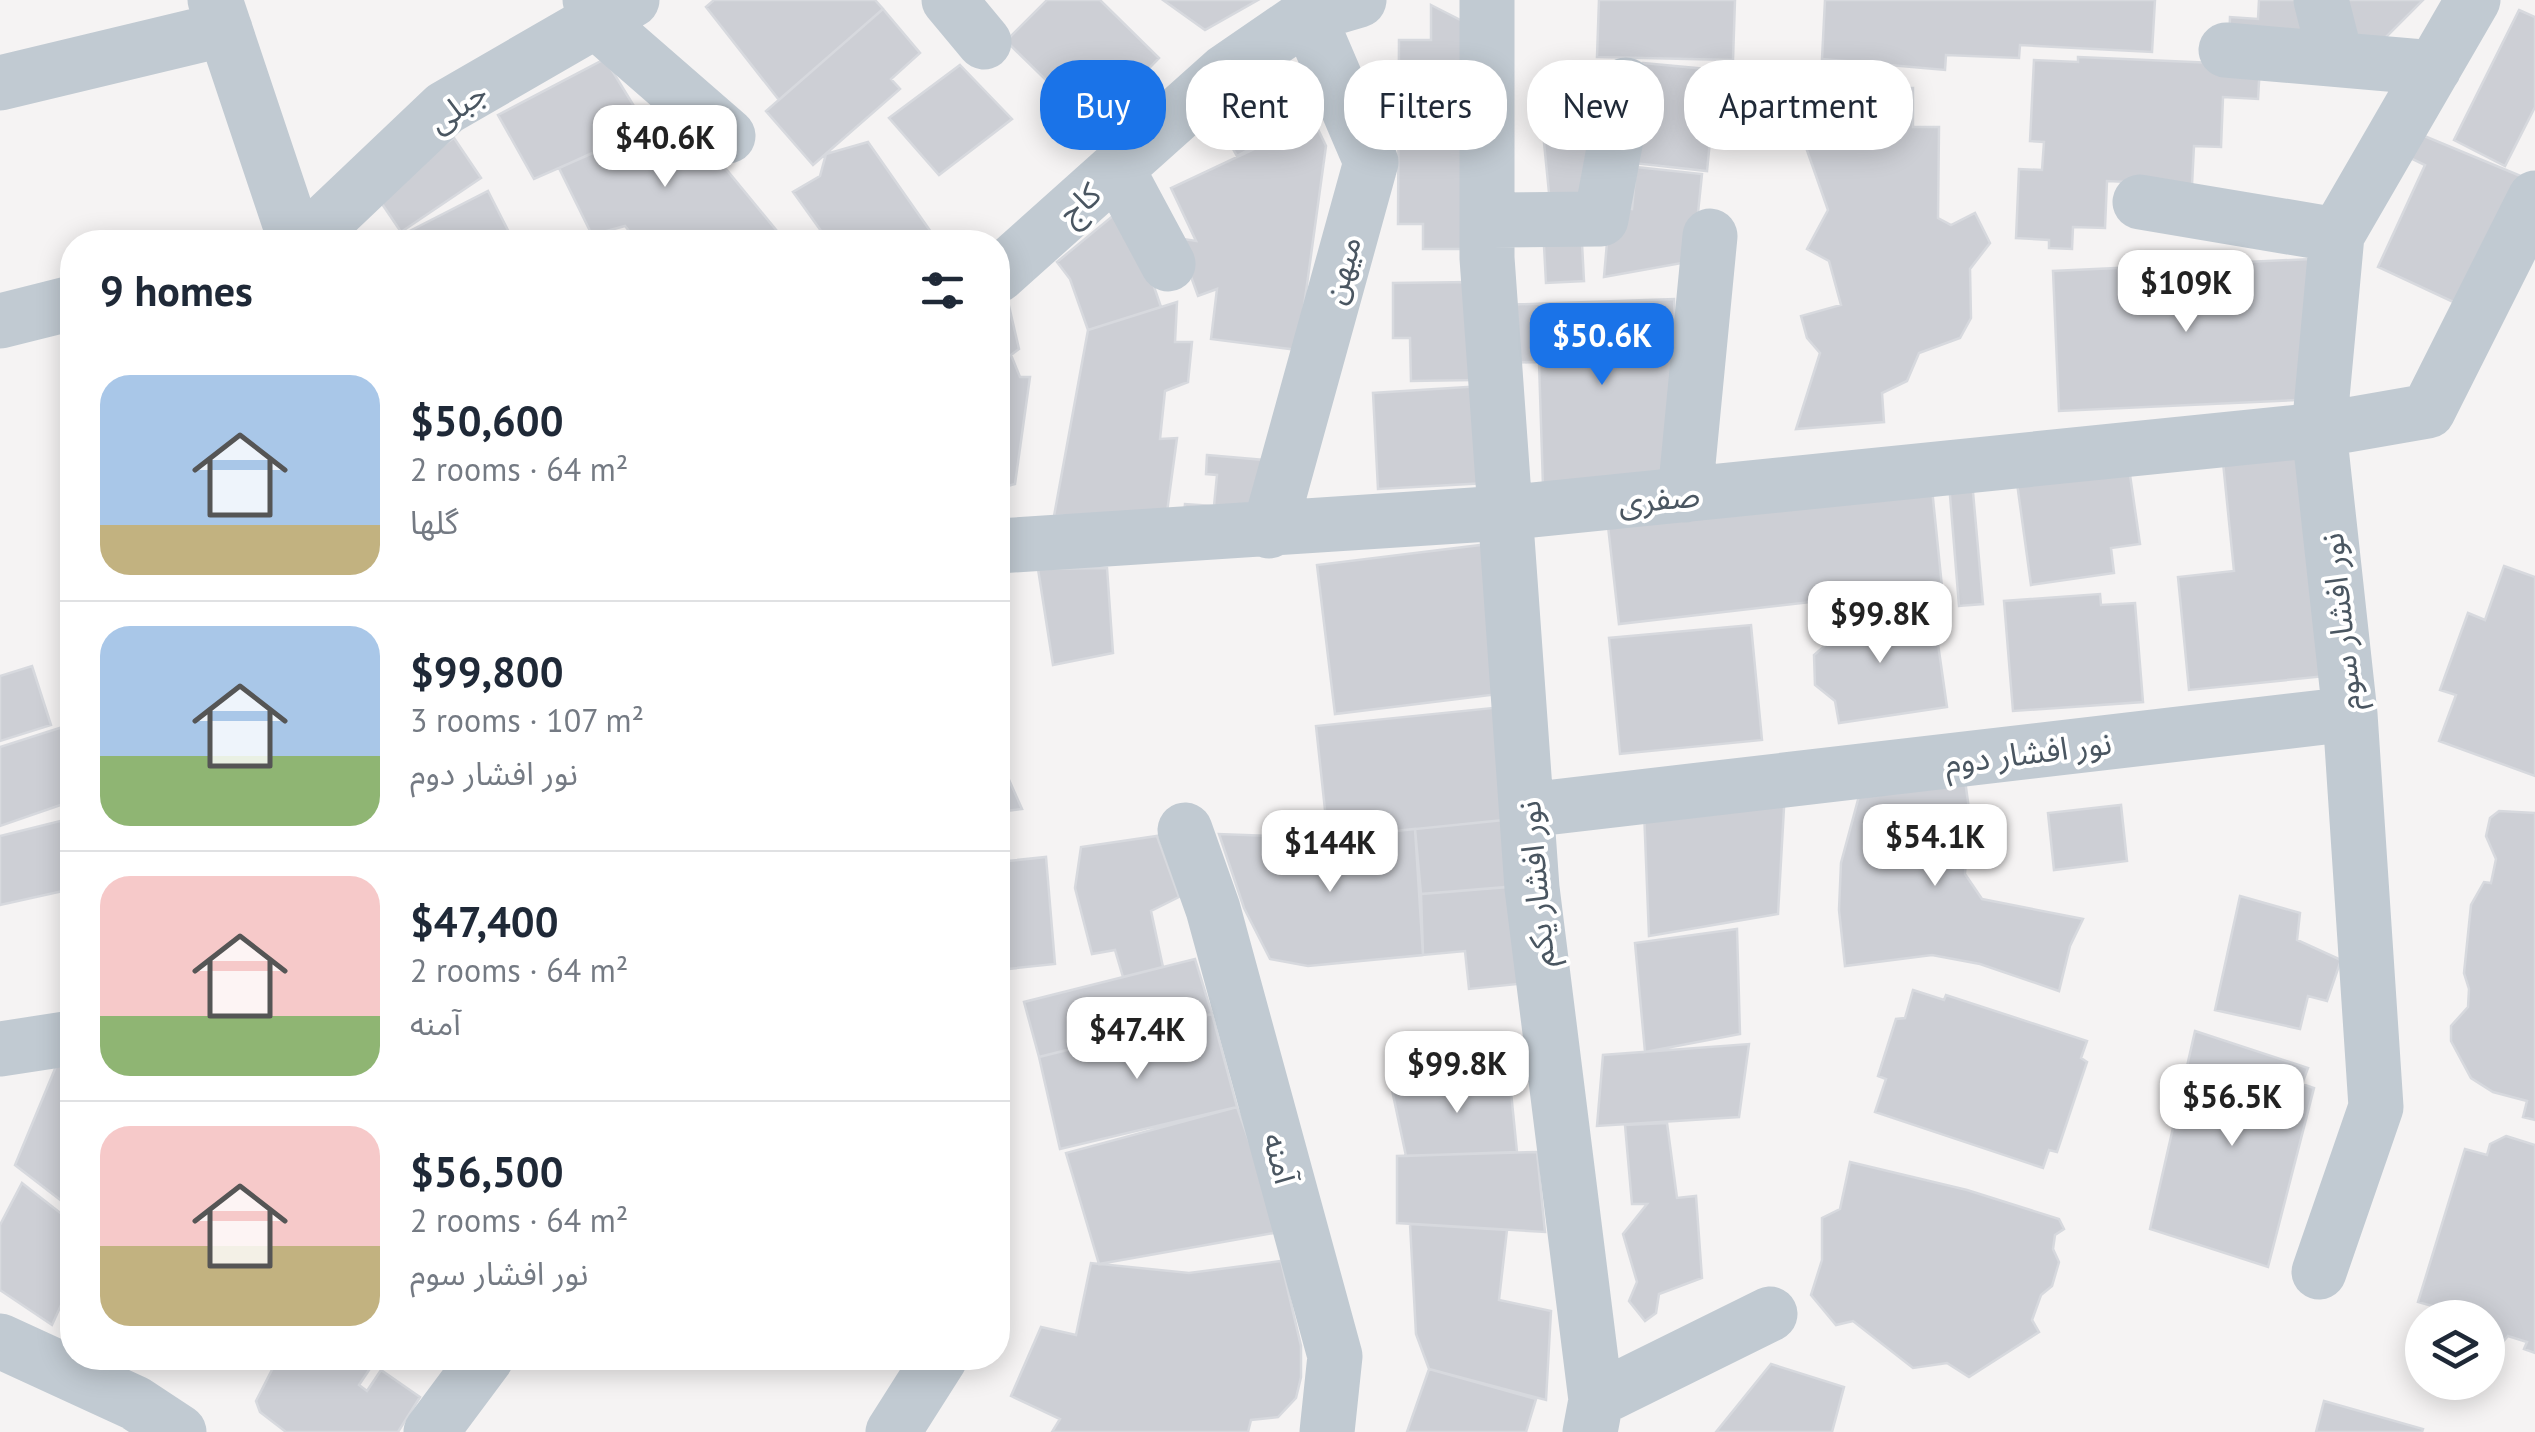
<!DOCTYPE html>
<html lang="en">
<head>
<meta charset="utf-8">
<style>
  :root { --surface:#fff; --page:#f6f6f7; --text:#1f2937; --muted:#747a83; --line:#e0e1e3; --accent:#1a73e8 }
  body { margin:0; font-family:"PT Sans","Noto Sans Arabic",sans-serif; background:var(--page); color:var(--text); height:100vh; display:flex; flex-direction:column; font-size:38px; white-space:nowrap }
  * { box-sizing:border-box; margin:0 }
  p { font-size:32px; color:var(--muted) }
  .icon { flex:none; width:55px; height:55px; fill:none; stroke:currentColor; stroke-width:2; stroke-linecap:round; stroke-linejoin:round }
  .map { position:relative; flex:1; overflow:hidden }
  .side { position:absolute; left:60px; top:230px; width:950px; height:1140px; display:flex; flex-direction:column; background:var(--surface); border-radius:40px; box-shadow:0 5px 25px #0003 }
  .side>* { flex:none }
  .guide { position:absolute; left:1040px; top:60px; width:950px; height:90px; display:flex; gap:20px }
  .buttons { position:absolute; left:2405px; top:1300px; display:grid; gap:20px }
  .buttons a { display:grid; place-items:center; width:100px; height:100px; border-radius:50%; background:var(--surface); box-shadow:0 5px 25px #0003; font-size:50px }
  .price { position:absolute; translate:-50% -85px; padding:0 22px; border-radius:20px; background:#fff; color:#222; font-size:32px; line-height:65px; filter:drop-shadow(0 2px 5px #0008) }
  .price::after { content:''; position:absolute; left:50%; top:60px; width:30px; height:22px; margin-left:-15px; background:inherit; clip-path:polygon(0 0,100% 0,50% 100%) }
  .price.on { background:var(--accent); color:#fff }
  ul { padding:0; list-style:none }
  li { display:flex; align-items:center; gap:30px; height:250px; padding:0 40px }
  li+li { border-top:2px solid var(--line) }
  li span { display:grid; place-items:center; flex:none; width:280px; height:200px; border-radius:30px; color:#555 }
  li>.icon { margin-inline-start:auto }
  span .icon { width:120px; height:120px; fill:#fffc; stroke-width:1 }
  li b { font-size:42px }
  h2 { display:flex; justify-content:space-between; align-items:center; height:120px; padding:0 40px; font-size:42px }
  .chip { padding:0 35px; border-radius:40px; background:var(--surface); box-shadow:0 5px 25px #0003; font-size:35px; line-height:90px }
  .chip.on { background:var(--accent); color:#fff }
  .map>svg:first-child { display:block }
  .building { fill:#cdcfd5; stroke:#d7d9de; stroke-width:2.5 }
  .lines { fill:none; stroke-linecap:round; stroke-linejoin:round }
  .minor { stroke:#c1cad2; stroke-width:55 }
  .labels { text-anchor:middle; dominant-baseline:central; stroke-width:8; stroke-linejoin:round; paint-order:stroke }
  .street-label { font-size:32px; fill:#4a5661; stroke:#fff }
</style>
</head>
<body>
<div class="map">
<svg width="2535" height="1432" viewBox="0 0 2535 1432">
  <rect width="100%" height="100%" fill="#f5f3f3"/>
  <path class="building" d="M 714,0 L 875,0 L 883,9 L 779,100 L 706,7 Z
    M 1047,0 L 1100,0 L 1159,58 L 1093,126 L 1006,41 Z
    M 1163,0 L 1258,0 L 1205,30 Z
    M 1599,0 L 1735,0 L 1733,60 L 1597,57 Z
    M 1825,0 L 2155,0 L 2152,52 L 2020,45 L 2019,58 L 1946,55 L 1945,70 L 1822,59 Z
    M 2259,0 L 2308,0 L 2318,46 L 2229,42 L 2230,17 L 2258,19 Z
    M 2344,0 L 2423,0 L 2383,40 L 2353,45 Z
    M 1431,5 L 1474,27 L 1472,249 L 1423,249 L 1423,224 L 1398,224 L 1399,40 L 1431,40 Z
    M 883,9 L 920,53 L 891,79 L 900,89 L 813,165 L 766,111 Z
    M 2519,10 L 2535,17 L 2535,107 L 2505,166 L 2454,140 Z
    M 2078,57 L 2260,65 L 2258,99 L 2223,97 L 2221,147 L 2194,146 L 2192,185 L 2107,181 L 2105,228 L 2073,227 L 2072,249 L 2049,248 L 2049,240 L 2016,238 L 2019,169 L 2042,170 L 2044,142 L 2030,141 L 2034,60 L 2078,62 Z
    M 605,59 L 648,129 L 534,179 L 498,115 Z
    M 1643,63 L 1717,70 L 1707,171 L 1633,163 Z
    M 1874,63 L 1874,88 L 1913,88 L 1913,127 L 1939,127 L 1938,218 L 1951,225 L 1975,213 L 1990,243 L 1970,269 L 1971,318 L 1960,338 L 1919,353 L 1907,381 L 1882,393 L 1884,422 L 1796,429 L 1820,353 L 1807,338 L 1801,316 L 1841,305 L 1829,261 L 1807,249 L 1828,210 L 1802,136 L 1787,141 L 1771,127 L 1776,82 L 1795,64 Z
    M 960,65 L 1012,119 L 939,175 L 889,118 Z
    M 1316,65 L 1336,101 L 1237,156 L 1203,96 L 1254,68 L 1267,91 Z
    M 1611,85 L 1601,198 L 1550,203 L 1539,92 Z
    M 680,113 L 786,242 L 638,242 L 625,226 L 592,235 L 559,168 Z
    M 1314,121 L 1326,146 L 1298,350 L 1211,339 L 1217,289 L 1198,296 L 1177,238 L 1196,241 L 1171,188 Z
    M 2417,133 L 2523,177 L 2462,306 L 2378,267 L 2425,165 L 2406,156 Z
    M 454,138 L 481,178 L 401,232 L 374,192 Z
    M 868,142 L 938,242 L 829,242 L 793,192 L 820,176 L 826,154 Z
    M 1636,167 L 1702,174 L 1693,261 L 1604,277 L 1608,231 L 1625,208 L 1632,209 Z
    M 488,191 L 514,242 L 398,242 L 396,238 Z
    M 1126,205 L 1161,307 L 1088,330 L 1070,279 L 1057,262 Z
    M 1581,225 L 1584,281 L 1546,283 L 1543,227 Z
    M 2312,259 L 2318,399 L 2059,411 L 2053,271 Z
    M 1472,282 L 1473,380 L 1411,381 L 1410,338 L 1393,338 L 1393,283 Z
    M 1674,299 L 1681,481 L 1543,486 L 1539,362 L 1501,363 L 1500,305 Z
    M 1177,302 L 1175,342 L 1192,342 L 1188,382 L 1165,391 L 1160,439 L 1177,438 L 1167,512 L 1054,516 L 1088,330 Z
    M 1009,306 L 1019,349 L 1011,355 L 1020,377 L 1030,377 L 1015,484 L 1004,487 L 998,473 L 998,316 Z
    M 1482,386 L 1487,483 L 1378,489 L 1373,393 Z
    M 2304,453 L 2326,676 L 2189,690 L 2178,577 L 2234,571 L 2223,462 Z
    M 1207,455 L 1264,460 L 1259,522 L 1184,516 L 1185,504 L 1214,506 L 1217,475 L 1206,474 Z
    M 2129,468 L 2140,544 L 2111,548 L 2114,573 L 2031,585 L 2017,483 Z
    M 1972,481 L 1983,604 L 1959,606 L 1949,483 Z
    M 1932,489 L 1942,587 L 1619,624 L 1608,526 Z
    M 1489,544 L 1507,693 L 1335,714 L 1317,565 Z
    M 2504,566 L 2535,577 L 2535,776 L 2439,741 L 2456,695 L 2440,690 L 2468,613 L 2485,620 Z
    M 1107,568 L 1113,653 L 1053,665 L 1038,569 Z
    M 2100,594 L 2101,605 L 2135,603 L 2143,702 L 2013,711 L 2004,601 Z
    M 1914,604 L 1919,639 L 1937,637 L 1947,707 L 1839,723 L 1835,701 L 1815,685 L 1814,655 L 1835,637 L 1832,617 Z
    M 1751,625 L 1762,740 L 1620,754 L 1609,638 Z
    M 32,666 L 51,725 L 0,741 L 0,676 Z
    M 1502,707 L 1514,819 L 1328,838 L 1316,726 Z
    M 72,724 L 72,801 L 0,826 L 0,747 Z
    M 998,755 L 1022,809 L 998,812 Z
    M 1964,773 L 1969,809 L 1965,874 L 1982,899 L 2083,919 L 2070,946 L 2059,991 L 1980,964 L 1932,955 L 1845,966 L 1839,910 L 1841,863 L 1862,785 Z
    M 1785,790 L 1778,914 L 1649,936 L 1644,810 Z
    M 2121,805 L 2127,861 L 2054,870 L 2048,813 Z
    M 2499,811 L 2535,813 L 2535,1120 L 2523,1117 L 2527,1101 L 2493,1092 L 2471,1078 L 2451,1041 L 2451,1026 L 2468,1007 L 2469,989 L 2464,973 L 2471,905 L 2484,882 L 2491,883 L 2496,859 L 2486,836 L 2490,818 Z
    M 72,818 L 72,889 L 0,905 L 0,836 Z
    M 1514,819 L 1518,886 L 1421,894 L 1415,829 Z
    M 1415,829 L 1423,955 L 1308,966 L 1270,959 L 1244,908 L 1219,834 L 1328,838 Z
    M 1157,836 L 1179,897 L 1151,911 L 1163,967 L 1123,977 L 1115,950 L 1092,954 L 1075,888 L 1081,847 Z
    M 1046,857 L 1055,964 L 998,970 L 998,862 Z
    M 1509,887 L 1518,984 L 1469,989 L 1465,951 L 1423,955 L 1421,894 Z
    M 2240,896 L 2300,913 L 2297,940 L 2341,960 L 2327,1001 L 2308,996 L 2300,1029 L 2215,1010 Z
    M 1737,929 L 1740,1034 L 1645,1052 L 1635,943 Z
    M 1195,959 L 1212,1014 L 1039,1057 L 1024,1002 Z
    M 1913,990 L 1944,1000 L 1946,995 L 2087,1041 L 2081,1058 L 2087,1062 L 2057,1152 L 2049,1150 L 2043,1168 L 1875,1112 L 1886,1079 L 1878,1076 L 1896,1019 L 1905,1018 Z
    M 1212,1014 L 1237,1107 L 1060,1149 L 1039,1057 Z
    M 2195,1031 L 2308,1068 L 2302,1084 L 2314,1088 L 2268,1267 L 2150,1229 Z
    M 1749,1044 L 1739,1117 L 1597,1126 L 1603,1055 Z
    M 57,1064 L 72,1078 L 72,1209 L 15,1165 Z
    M 1509,1072 L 1517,1152 L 1406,1156 L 1391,1085 Z
    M 1237,1107 L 1269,1197 L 1274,1233 L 1099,1264 L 1066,1153 Z
    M 1667,1123 L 1677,1198 L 1696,1196 L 1702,1278 L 1659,1294 L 1656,1313 L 1645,1321 L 1629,1301 L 1637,1282 L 1623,1234 L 1647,1204 L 1632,1204 L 1625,1125 Z
    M 2506,1136 L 2535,1145 L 2535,1353 L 2524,1349 L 2527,1342 L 2508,1336 L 2501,1344 L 2488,1339 L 2488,1318 L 2444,1318 L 2446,1310 L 2418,1302 L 2465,1149 L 2487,1155 L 2490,1144 Z
    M 1537,1152 L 1545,1232 L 1397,1223 L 1397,1156 Z
    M 1850,1162 L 1967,1190 L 2059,1219 L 2064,1229 L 2055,1235 L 2053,1249 L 2059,1262 L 2052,1286 L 2041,1295 L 2032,1320 L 2039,1332 L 1969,1377 L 1947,1363 L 1913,1368 L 1853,1321 L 1836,1325 L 1811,1295 L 1822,1260 L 1822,1218 L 1840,1209 Z
    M 22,1183 L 72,1222 L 72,1281 L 52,1325 L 0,1290 L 0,1225 Z
    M 1410,1224 L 1507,1230 L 1499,1300 L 1551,1311 L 1546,1400 L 1429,1369 L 1416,1334 Z
    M 1281,1261 L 1301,1346 L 1301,1377 L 1296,1398 L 1278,1417 L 1251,1420 L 1248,1432 L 1052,1432 L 1060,1419 L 1011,1396 L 1041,1327 L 1076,1335 L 1091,1263 L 1189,1273 Z
    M 278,1358 L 357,1358 L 371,1367 L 359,1385 L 367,1391 L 381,1370 L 420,1397 L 398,1432 L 286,1432 L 260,1412 L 256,1401 Z
    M 1771,1364 L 1844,1387 L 1832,1432 L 1716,1432 Z
    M 1429,1369 L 1536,1399 L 1526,1432 L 1407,1432 Z
    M 2324,1401 L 2423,1429 L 2422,1432 L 2316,1432 Z"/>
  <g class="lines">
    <path class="minor" d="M 215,0 L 296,242
      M 590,0 L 597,22 L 728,136
      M 949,0 L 984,42
      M 1487,0 L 1487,258 L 1532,888 L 1596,1400 L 1590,1432
      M 2321,0 L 2336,59
      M 2226,50 L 2434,68
      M 0,83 L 225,29
      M 1117,169 L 1168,264
      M 2140,202 L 2337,235
      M 1491,220 L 1601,219 L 1626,85
      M 304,242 L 445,108 L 632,0
      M 998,275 L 1225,72 L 1308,15 L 1359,0
      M 0,321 L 72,303
      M 1685,495 L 1710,236
      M 1269,531 L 1371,162 L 1308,15
      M 998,546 L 1504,513 L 2319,430 L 2428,411 L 2535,198
      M 1528,810 L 2350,714
      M 1185,830 L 1213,909 L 1335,1356 L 1327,1432
      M 0,1049 L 72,1038
      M 2319,1272 L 2376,1107 L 2350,714 L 2319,430 L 2337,235 L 2473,0
      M 0,1341 L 135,1403 L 179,1432
      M 1596,1400 L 1770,1314
      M 431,1432 L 486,1358
      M 893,1432 L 940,1358"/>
  </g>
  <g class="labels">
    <g class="street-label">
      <text transform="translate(457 106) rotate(-35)">جبلی</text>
      <text transform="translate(1079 203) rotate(-42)">کاج</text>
      <text transform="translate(1341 270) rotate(-75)">میهن</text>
      <text transform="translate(1659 498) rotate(-6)">صفری</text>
      <text transform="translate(2340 622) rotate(-96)">نور افشار سوم</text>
      <text transform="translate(2028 752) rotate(-7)">نور افشار دوم</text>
      <text transform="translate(1535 884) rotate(-95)">نور افشار یکم</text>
      <text transform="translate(1281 1158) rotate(75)">آمنه</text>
    </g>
  </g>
</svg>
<div class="buttons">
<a><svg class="icon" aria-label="layers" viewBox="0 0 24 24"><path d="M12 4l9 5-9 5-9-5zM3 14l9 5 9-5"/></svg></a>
</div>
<b class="price" style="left:665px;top:190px">$40.6K</b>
<b class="price" style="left:2186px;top:335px">$109K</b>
<b class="price on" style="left:1602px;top:388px">$50.6K</b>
<b class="price" style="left:1880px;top:666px">$99.8K</b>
<b class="price" style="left:1935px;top:889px">$54.1K</b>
<b class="price" style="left:1330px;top:895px">$144K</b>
<b class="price" style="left:1137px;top:1082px">$47.4K</b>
<b class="price" style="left:1457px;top:1116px">$99.8K</b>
<b class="price" style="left:2232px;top:1149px">$56.5K</b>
<div class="guide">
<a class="chip on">Buy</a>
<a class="chip">Rent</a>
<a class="chip">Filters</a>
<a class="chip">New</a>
<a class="chip">Apartment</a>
</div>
<section class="side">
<h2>9 homes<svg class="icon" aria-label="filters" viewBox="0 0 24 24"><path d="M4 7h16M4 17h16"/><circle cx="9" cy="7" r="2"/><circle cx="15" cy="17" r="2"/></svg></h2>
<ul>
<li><span style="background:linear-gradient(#a9c7e8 75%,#c2b280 0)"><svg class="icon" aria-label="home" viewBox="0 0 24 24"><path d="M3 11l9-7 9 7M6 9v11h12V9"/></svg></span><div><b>$50,600</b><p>2 rooms · 64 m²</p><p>گلها</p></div></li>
<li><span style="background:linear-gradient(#a9c7e8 65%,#8fb573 0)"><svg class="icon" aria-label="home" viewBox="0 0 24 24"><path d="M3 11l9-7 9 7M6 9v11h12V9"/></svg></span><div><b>$99,800</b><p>3 rooms · 107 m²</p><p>نور افشار دوم</p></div></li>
<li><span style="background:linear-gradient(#f6c9c9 70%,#8fb573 0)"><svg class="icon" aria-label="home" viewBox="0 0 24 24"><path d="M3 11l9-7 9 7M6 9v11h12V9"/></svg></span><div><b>$47,400</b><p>2 rooms · 64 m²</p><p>آمنه</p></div></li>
<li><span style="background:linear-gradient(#f6c9c9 60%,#c2b280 0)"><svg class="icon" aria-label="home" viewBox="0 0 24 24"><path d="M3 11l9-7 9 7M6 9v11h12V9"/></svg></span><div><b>$56,500</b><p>2 rooms · 64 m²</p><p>نور افشار سوم</p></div></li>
</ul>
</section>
</div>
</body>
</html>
